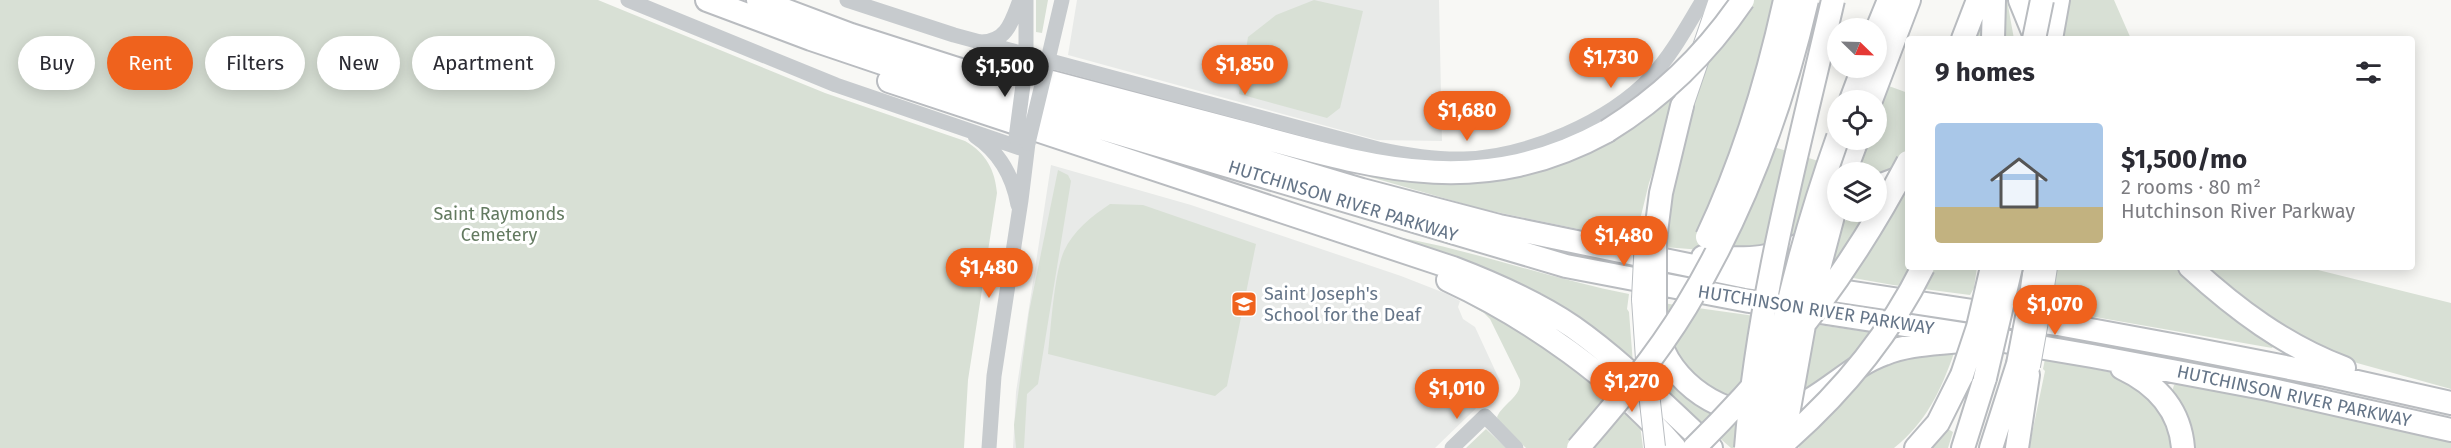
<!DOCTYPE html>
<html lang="en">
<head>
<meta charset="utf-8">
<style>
  :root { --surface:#fff; --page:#f2f2f3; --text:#2b2b33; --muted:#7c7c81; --line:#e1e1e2; --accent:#ef621d }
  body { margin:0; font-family:"Fira Sans",sans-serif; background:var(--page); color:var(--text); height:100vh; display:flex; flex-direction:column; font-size:22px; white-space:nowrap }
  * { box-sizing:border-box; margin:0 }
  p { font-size:20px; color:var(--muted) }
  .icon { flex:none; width:33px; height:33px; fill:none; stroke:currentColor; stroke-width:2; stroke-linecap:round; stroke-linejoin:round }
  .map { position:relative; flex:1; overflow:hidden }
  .details { position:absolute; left:1905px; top:36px; width:510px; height:234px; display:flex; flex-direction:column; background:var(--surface); border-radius:6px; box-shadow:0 3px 15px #0003 }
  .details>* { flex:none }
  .banner { position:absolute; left:18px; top:36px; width:570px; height:54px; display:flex; gap:12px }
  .needle { width:39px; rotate:113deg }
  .tools { position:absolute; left:1827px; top:18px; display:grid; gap:12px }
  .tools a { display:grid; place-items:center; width:60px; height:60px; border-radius:50%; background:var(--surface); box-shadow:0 3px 15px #0003; font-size:30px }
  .price { position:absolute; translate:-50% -51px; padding:0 14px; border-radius:21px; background:var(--accent); color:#fff; font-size:20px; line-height:39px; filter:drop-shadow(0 2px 3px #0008) }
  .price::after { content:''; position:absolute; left:50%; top:36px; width:18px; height:14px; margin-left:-9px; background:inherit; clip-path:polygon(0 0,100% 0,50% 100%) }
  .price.current { background:#222; color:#fff }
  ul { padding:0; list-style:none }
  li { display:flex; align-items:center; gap:18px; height:150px; padding:0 30px }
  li+li { border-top:2px solid var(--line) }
  li span { display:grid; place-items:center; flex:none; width:168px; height:120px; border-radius:6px; color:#555 }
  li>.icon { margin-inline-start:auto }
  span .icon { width:72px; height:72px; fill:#fffc; stroke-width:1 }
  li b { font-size:26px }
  h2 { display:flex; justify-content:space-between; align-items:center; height:72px; padding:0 30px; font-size:26px }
  .pill { padding:0 21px; border-radius:27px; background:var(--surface); box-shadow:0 3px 15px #0003; font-size:21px; line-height:54px }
  .pill.current { background:var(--accent); color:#fff }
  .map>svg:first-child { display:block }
  .built { fill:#e8eae8 }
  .green { fill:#d8e0d5 }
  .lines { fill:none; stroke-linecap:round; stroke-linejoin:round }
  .major-casing { stroke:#babec2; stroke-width:22 }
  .highway-casing { stroke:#b9bcc0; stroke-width:26 }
  .minor { stroke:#c7cbce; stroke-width:15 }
  .major { stroke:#fff; stroke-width:20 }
  .highway { stroke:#fff; stroke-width:22 }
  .major-bridge-casing { stroke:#babec2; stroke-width:22; stroke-linecap:butt }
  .highway-bridge-casing { stroke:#b9bcc0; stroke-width:26; stroke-linecap:butt }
  .minor-bridge { stroke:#c7cbce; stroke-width:15 }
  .major-bridge { stroke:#fff; stroke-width:20 }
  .highway-bridge { stroke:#fff; stroke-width:22 }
  .labels { text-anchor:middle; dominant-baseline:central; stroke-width:6; stroke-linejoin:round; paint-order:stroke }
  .street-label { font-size:18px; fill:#657588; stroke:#fff }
  .park-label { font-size:18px; fill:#637a60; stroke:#fff }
  .poi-label { font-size:18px; fill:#657588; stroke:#fff; text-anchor:start }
</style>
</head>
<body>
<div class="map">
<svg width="2451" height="448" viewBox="0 0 2451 448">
  <rect width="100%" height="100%" fill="#f8f8f5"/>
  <path class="built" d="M 1077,0 L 1439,0 L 1442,141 L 1377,140 L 1068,55 Z
    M 1051,165 L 1191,205 L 1401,276 L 1447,294 L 1460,301 L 1458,307 L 1463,319 L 1475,327 L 1500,381 L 1497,388 L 1435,448 L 1013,448 L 1016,392 Z"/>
  <path class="green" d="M 0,0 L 598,0 L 825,93 L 965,141 C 986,153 995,170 997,193 L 968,380 L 964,448 L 0,448 Z
    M 1036,0 L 1048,0 L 1042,33 L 1036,32 Z
    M 1314,0 L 1363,11 L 1340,108 L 1327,118 L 1239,94 L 1248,37 L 1276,15 Z
    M 1728,0 L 1809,0 L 1774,147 L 1834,166 L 1844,140 L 1876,140 L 1876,100 L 1867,78 L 1908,93 L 1908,165 L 1877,175 L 1876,172 L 1838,172 L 1837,206 L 1805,233 L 1740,253 L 1664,247 C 1671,163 1699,79 1728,0 Z
    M 1988,0 L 2007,0 L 2014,39 L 1955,39 Z
    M 2033,0 L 2114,0 L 2131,39 L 2046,39 Z
    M 1668,68 L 1682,86 L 1649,183 L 1639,224 L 1632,221 L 1630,225 L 1631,240 L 1482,209 L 1370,177 L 1371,173 L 1498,178 Z
    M 1058,170 L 1068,175 L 1071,181 L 1038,384 L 1027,394 L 1024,448 L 1016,448 L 1014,425 L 1029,312 Z
    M 1908,184 L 1908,267 L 1977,267 L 1974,288 L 1970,295 L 1893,285 L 1785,266 L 1786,261 L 1835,230 L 1855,212 L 1876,212 Z
    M 1110,204 L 1143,205 L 1256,244 L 1227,386 L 1215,396 L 1048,354 C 1051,327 1054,274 1064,251 C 1073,231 1092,216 1110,204 Z
    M 1378,234 C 1463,246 1545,278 1629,294 L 1627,309 L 1629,312 L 1633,364 L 1600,336 L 1541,293 L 1536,293 Z
    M 2055,267 L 2179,267 L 2276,342 L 2272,348 L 2055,310 L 2062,290 L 2060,287 L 2053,286 Z
    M 2201,267 L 2306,267 L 2451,303 L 2451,389 L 2357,363 L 2266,320 Z
    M 1466,300 L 1514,326 L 1584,375 L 1640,425 L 1643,448 L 1526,448 L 1499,422 L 1497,417 C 1503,403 1522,397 1520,380 L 1490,319 L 1484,313 L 1465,302 Z
    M 1662,303 L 1918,339 L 1804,395 L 1754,406 L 1704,387 L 1676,357 Z
    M 1948,351 L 1954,353 C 1941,390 1926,423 1894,448 L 1799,448 L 1803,419 L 1879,362 Z
    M 2045,359 L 2119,374 L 2154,395 L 2177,448 L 2029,448 L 2045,371 L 2043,369 Z
    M 1666,368 L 1738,418 L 1739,448 L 1731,448 L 1656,382 Z
    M 2177,384 L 2253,398 L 2451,441 L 2451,448 L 2190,448 L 2172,392 L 2174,385 Z
    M 1486,429 L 1506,448 L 1466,448 Z
    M 1948,429 L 1953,432 L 1948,448 L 1932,448 Z"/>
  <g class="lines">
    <defs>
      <path id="major" d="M 1678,120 L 1719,0
        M 1642,299 L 1647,374
        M 2042,299 L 2047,267"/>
      <path id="highway" d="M 707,0 L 811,39 L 891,66 L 1566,266 L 1749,301 L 1963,334 L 2092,356 L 2268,389 L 2451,430
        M 758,0 L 851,35 L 954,68 L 1362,190 L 1499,226 L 1747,277 L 2058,324 L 2183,347 L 2326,375 L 2451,403
        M 2020,0 L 2036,39
        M 1876,32 L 1889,0
        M 1963,39 L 1978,0
        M 1993,39 L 1994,0
        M 2051,39 L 2058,0
        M 889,81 L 1453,268 C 1495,284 1536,302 1573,327 C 1623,362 1666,407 1711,448
        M 1051,82 C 1117,99 1183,117 1249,134 C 1378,169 1481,200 1607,131
        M 1851,100 L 1863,68
        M 1871,100 L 1909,0
        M 1845,172 L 1857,140
        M 1876,187 L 1908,175
        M 1655,240 L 1661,193 L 1682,106
        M 1703,257 C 1747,260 1777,261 1815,236
        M 2190,267 C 2236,309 2285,346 2344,368
        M 1448,280 C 1530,318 1616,379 1675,448
        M 2031,296 L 2035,267
        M 1655,302 C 1655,315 1655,329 1660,342 C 1676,390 1736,425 1785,411 C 1822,400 1848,367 1884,354 C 1908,344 1935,344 1960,341
        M 2122,368 C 2156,384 2180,409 2183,448
        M 1916,448 L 1938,423 L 1962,375
        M 1963,448 L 1985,378
        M 1991,448 L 2018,364
        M 2017,448 L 2028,375"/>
    </defs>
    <use href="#major" class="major-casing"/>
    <use href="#highway" class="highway-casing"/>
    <path class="minor" d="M 628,0 L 836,85 L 1026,150
      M 847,0 L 954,35 L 1378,149 C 1406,155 1436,160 1464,159 C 1527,157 1609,122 1652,76 C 1673,53 1687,26 1703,0
      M 981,42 C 1007,42 1012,21 1020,0
      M 1026,62 L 1026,0
      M 1046,68 L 1062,0
      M 975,136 C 999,152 1013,177 1018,205
      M 989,448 L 994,376 L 1021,200 L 1028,143
      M 1452,448 L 1485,416 L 1516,448"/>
    <use href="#major" class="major"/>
    <use href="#highway" class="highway"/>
    <defs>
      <path id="major-bridge" d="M 1642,299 L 1645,238
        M 2030,366 L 2042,299
        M 1647,375 L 1655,447"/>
      <path id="highway-bridge" d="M 2034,39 L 2042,0
        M 1607,131 C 1662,97 1707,53 1743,0
        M 1707,237 C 1743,161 1767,82 1785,0
        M 1655,302 L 1655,240
        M 2018,364 L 2031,296
        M 1962,375 L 1978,327 L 1992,267
        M 1985,378 L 2011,267
        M 1761,447 C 1776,341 1802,238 1838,137
        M 1578,448 C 1616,404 1655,358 1686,307 C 1744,212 1782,108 1807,0
        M 1694,448 C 1780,364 1852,269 1908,162
        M 1746,448 C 1758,296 1799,148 1833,0
        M 1778,448 C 1838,397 1888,338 1923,267
        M 1782,448 L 1804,325 L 1838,197"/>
    </defs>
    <use href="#major-bridge" class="major-bridge-casing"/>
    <use href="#highway-bridge" class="highway-bridge-casing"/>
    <path class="minor-bridge" d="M 1016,138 L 1026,62
      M 1028,143 L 1046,68"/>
    <use href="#major-bridge" class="major-bridge"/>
    <use href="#highway-bridge" class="highway-bridge"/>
  </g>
  <defs>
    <symbol id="school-square" viewBox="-11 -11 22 22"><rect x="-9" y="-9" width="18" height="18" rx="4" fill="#ef621d" stroke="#fff"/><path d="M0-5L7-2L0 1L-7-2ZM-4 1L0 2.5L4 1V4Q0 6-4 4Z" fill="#fff"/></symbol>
  </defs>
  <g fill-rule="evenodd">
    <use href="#school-square" x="1229" y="289" width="30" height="30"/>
  </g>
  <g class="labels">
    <g class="street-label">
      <text transform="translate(1343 201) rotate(17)">HUTCHINSON RIVER PARKWAY</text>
      <text transform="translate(1816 310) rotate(9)">HUTCHINSON RIVER PARKWAY</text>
      <text transform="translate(2294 396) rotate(12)">HUTCHINSON RIVER PARKWAY</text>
    </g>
    <g class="park-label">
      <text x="499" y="214">Saint Raymonds<tspan x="499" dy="21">Cemetery</tspan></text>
    </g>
    <g class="poi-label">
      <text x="1264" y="294">Saint Joseph's<tspan x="1264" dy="21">School for the Deaf</tspan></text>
    </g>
  </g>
</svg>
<div class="tools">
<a><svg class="needle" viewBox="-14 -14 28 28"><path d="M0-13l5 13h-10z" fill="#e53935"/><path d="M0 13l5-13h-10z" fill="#7c7c81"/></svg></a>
<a><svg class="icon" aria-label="locate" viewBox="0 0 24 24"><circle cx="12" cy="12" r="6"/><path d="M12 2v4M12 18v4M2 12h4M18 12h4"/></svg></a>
<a><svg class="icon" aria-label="layers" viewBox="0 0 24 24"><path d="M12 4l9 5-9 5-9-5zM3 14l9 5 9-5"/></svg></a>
</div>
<b class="price" style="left:1611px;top:89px">$1,730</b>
<b class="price" style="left:1245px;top:96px">$1,850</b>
<b class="price current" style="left:1005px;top:98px">$1,500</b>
<b class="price" style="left:1467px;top:142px">$1,680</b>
<b class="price" style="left:1624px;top:267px">$1,480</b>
<b class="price" style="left:989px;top:299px">$1,480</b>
<b class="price" style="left:2055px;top:336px">$1,070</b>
<b class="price" style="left:1632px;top:413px">$1,270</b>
<b class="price" style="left:1457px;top:420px">$1,010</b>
<div class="banner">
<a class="pill">Buy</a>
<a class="pill current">Rent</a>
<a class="pill">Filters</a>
<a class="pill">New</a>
<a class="pill">Apartment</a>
</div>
<section class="details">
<h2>9 homes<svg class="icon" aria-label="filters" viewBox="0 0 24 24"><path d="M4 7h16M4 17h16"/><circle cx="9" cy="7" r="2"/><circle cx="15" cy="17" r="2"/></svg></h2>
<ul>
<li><span style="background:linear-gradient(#a9c7e8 70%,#c2b280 0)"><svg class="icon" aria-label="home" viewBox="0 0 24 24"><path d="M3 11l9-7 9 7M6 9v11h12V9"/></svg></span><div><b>$1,500/mo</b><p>2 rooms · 80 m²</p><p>Hutchinson River Parkway</p></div></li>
</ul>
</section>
</div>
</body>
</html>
